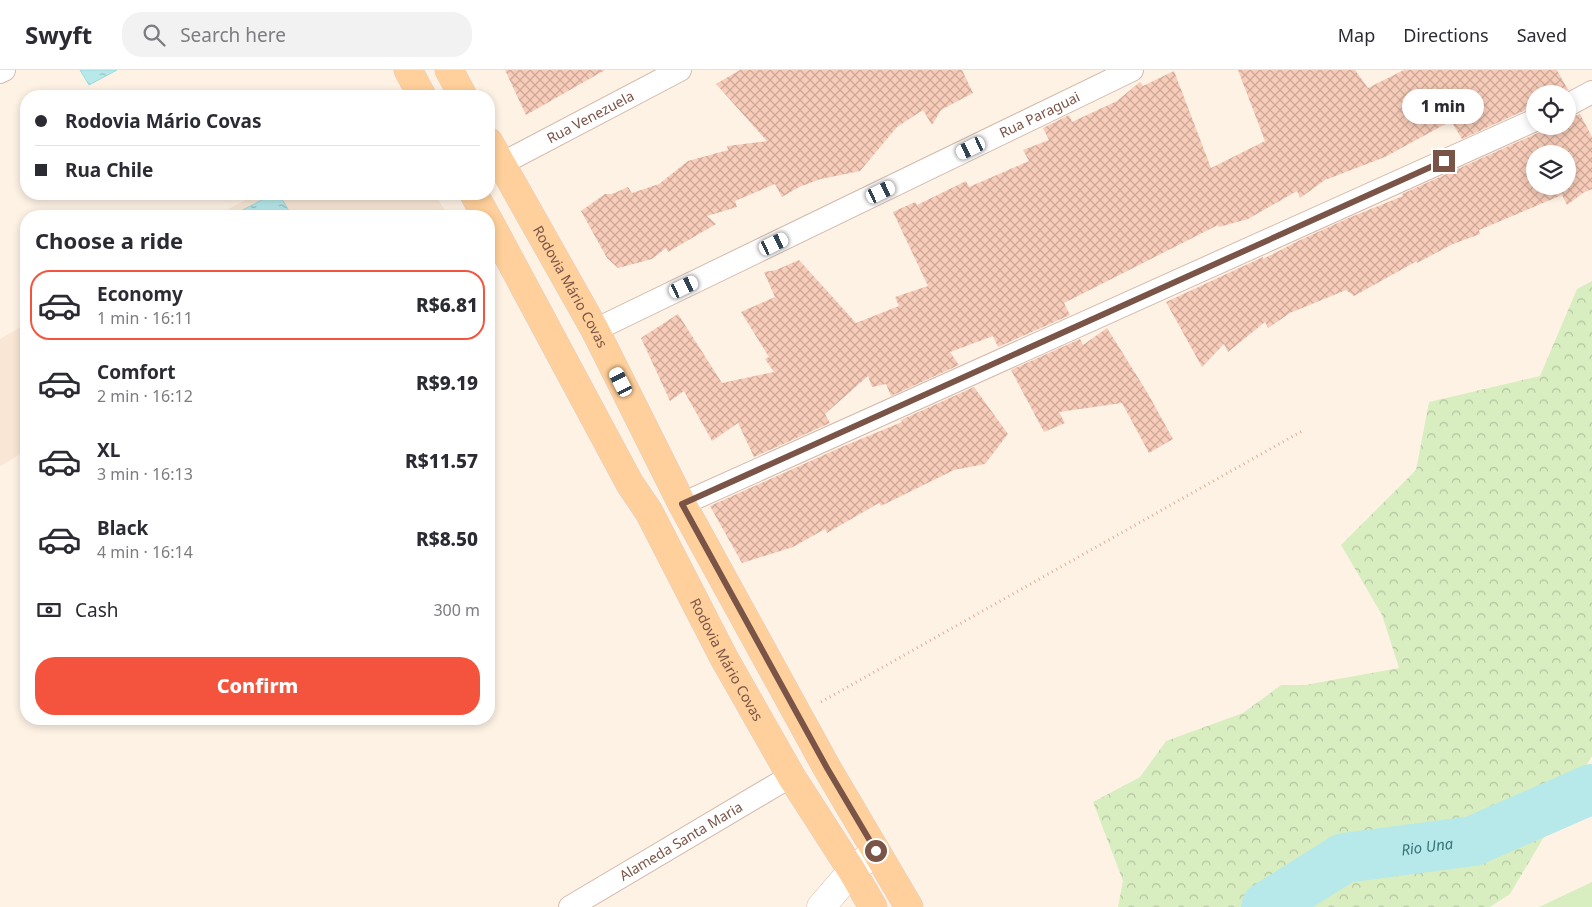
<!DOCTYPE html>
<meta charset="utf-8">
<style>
:root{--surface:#fff;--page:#f2f2f3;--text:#2b2b33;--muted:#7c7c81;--line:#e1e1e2;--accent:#f4543e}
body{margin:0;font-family:"Noto Sans",sans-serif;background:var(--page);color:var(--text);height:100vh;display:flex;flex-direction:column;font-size:19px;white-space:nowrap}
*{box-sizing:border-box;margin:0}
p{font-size:16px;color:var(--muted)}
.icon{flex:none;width:28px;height:28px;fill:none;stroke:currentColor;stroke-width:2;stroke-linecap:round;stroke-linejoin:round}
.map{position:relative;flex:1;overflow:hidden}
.drawer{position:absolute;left:20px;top:140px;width:475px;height:515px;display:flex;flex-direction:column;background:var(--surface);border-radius:20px;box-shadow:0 2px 8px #0003}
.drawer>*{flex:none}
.hud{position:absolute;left:20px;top:20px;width:475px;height:110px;border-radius:20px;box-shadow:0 2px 8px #0003;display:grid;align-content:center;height:110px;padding:0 15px;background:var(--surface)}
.buttons{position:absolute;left:1526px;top:15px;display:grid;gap:10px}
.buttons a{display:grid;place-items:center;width:50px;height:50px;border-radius:50%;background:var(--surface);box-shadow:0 2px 8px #0003;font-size:25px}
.end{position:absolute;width:22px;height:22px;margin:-11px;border:6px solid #7a5447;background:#fff;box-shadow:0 0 0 2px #fff}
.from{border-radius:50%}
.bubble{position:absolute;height:35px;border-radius:18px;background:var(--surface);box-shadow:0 2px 8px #0003;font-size:16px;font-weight:800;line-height:35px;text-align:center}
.car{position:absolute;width:15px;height:30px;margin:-15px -8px;border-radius:6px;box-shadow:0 0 4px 1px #0007;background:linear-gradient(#fff 24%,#345 0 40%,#fff 0 76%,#345 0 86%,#fff 0)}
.hud b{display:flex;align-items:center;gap:18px;height:48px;font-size:19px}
.hud b+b{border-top:1px solid var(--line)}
.hud i{width:12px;height:12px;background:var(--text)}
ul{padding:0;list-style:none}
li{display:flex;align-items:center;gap:15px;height:70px;margin:0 10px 8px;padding:0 5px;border:2px solid transparent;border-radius:20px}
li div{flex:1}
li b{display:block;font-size:19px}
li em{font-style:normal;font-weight:800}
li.current{border-color:var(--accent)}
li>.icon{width:45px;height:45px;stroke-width:1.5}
h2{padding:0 15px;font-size:22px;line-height:60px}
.pay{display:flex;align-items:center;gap:12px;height:55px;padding:0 15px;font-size:19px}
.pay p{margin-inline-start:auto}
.primary-button{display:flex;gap:10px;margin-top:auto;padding:10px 15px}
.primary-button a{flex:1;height:58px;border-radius:20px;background:var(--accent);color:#fff;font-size:20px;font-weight:800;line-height:58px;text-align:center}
header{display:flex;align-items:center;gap:30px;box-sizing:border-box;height:70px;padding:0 25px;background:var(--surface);border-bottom:1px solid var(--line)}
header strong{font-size:24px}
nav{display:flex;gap:28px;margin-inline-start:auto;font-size:18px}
.search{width:350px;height:45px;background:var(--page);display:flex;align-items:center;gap:12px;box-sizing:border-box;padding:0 18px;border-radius:20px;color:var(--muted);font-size:19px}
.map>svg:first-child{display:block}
.residential{fill:#f9e6d5}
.forest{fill:url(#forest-crowns)}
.garden{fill:#d8eec1}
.water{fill:url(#water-ripples);stroke:#9cdadd}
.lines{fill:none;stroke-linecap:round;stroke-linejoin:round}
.river{stroke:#b7e8ea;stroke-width:50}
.building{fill:url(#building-cross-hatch);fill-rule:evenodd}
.minor-casing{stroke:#d4baac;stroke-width:24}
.secondary-casing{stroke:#dabbab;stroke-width:29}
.primary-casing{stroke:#dacfcb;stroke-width:29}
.path{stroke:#dcae9c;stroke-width:3;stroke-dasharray:1 4;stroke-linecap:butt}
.minor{stroke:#fff;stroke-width:22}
.secondary{stroke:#fff;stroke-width:28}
.primary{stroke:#ffd09b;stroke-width:28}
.route{stroke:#7a5447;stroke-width:6}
.labels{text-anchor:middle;stroke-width:4.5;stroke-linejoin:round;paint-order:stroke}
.street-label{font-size:14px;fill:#7a5447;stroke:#fff6ed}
.water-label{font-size:15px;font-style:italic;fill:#367579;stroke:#fff6ed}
</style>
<header>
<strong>Swyft</strong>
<div class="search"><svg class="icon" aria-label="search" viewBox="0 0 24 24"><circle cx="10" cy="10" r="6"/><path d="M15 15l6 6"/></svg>Search here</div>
<nav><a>Map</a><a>Directions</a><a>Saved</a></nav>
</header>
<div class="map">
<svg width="1592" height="837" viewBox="0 0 1592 837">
<defs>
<pattern id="forest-crowns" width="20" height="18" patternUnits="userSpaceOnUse" patternTransform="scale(1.25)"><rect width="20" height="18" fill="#d8eec1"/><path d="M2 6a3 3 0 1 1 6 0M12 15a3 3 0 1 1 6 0" fill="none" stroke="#b4c39f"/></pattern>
<pattern id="water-ripples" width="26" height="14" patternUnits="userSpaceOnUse" patternTransform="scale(1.25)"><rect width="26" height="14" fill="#b7e8ea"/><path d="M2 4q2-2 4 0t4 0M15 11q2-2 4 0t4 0" fill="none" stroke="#9abfbf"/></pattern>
<pattern id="building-cross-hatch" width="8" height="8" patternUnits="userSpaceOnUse" patternTransform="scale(1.25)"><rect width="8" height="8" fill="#f7ccb9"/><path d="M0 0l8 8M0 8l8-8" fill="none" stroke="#cda898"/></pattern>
</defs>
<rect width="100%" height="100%" fill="#fef2e5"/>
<path class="residential" d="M256,124h179l13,22h-232z
M26,254v127l-26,15v-127z"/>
<path class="forest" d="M1592,211v475l-82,138 -20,13h-372l5,-26 -30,-79 47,-25 26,-36 77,-28 38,-28h24l94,-17 -17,-53 -41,-70 75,-75 13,-68 111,-26 37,-87z"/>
<path class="garden" d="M1592,812v25h-53z"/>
<path class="water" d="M80,0h37l-28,15z
M273,124h6l13,22h-47l-4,-5z"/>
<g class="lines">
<path class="river" id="s1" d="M1266,837l78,-49 129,-17 119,-52"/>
</g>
<path class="building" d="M505,0h100l-79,45z
M740,0h222l11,23 -32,17 -9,15 -9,-15 -26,17 -37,44 -39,8 -22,8 -17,10 -7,-13 -40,17 2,6 -30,9 9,8 -48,28 -2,-4 -14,11 -34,9 -11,-10 -26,-47 24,-17h7l16,-7 4,6 27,-9 29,-23 40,-11 -1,-4 40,-5 -51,-57z
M1238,0h117l13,18 36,-18h153l11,20 -7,4h-26v13l-5,1 -68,31 -11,-18 -66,36 -60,23 -25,18 -3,-7 -49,28 -29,8 -1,-2 -154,78 6,12 -72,32 -5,-11 -43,16 9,13 -68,31 -5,-12 -14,3 -4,-11 -43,38 5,9 -76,34 -16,-34 -26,18 -28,-50 -14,10 -29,-63 37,-24 44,69 52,-11 -9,-13 4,-2 -28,-45 34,-15 -11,-25 12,-2 23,-10 57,63 43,-17 -4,-9 33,-11 -35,-74 22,-10 2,3 49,-24 3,6 60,-26 -6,-11 26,-10 -6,-12 26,-13 3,7 45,-21 23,-19 3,4 31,-15 37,97 54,-27z
M1580,44l12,23v52l-9,4 -16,12 -5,-10 -83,35 1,4 -27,10 -36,19v-2l-63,35 -8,-6 -56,23 -22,15 -3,-6 -37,30 -4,-8 -22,23 -36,-65 97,-45v2l35,-18 53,-24 52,-21 -1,-2 138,-62 6,-6h22v-8zM1535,84h33v32h-33z
M1107,258l40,64 26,47 -24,14 -27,-50 -63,9 6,11 -21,9 -33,-62 69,-31 3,6z
M974,317l34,47 -23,30 -31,6 -73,36 -2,-3 -52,30 -2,-4 -32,18 -51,16 -32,-57 134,-60 58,-24 -1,-2z"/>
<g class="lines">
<defs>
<g id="minor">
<path d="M0,2l4,-2"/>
<path d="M1568,35l24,-13"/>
<path id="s2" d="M501,94l179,-94"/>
<path id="s3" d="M595,260l537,-260"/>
<path d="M682,434l853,-384"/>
<path id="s4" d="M570,837l221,-131"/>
</g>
<path id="secondary" d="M821,837l31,-36 24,-20"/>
<g id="primary">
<path d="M408,0l14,26"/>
<path d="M449,0l14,26"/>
<path id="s5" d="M489,72l106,188 87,174 145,264 82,139"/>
<path d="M474,124l12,22"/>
<path id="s6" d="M489,151l141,263 19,28 75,146 67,118 61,95 21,36"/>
</g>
</defs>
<use href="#minor" class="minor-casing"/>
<use href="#secondary" class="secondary-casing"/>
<use href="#primary" class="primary-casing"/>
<path class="path" d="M821,632l483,-272"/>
<use href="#minor" class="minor"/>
<use href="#secondary" class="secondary"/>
<use href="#primary" class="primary"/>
</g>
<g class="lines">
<path class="route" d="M876,781l-49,-83 -145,-264 762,-343"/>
</g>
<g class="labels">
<g class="street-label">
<text dy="5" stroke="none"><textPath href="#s3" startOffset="494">Rua Paraguai</textPath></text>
<text dy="5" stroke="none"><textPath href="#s2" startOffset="101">Rua Venezuela</textPath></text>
<text dy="5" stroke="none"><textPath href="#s5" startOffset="166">Rodovia Mário Covas</textPath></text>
<text dy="5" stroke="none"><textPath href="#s6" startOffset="499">Rodovia Mário Covas</textPath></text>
<text dy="5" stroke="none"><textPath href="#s4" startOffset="129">Alameda Santa Maria</textPath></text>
</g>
<g class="water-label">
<text dy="5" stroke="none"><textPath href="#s1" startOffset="176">Rio Una</textPath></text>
</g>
</g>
</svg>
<div class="buttons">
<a><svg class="icon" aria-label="locate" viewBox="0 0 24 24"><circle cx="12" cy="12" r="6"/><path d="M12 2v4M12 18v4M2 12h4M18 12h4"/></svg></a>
<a><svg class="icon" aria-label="layers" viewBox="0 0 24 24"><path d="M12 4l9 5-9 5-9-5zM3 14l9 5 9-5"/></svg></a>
</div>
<i class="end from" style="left:876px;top:781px"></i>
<i class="end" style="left:1444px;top:91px"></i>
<div class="bubble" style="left:1402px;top:19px;width:82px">1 min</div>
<i class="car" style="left:971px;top:78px;rotate:244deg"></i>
<i class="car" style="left:881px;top:122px;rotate:64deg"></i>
<i class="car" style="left:774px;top:174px;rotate:64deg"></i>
<i class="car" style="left:684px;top:217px;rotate:64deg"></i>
<i class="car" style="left:621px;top:312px;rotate:333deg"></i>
<div class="hud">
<b><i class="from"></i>Rodovia Mário Covas</b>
<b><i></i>Rua Chile</b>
</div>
<section class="drawer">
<h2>Choose a ride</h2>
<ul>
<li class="current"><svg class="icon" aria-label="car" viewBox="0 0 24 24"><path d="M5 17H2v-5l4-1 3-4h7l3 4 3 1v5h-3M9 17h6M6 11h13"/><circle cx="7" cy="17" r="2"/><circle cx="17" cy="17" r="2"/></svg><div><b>Economy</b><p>1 min · 16:11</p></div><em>R$6.81</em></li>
<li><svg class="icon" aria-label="car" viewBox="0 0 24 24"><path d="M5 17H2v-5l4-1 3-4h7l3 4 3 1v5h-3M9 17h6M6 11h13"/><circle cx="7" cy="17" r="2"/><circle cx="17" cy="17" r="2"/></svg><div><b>Comfort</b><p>2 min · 16:12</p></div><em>R$9.19</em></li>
<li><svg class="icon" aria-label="car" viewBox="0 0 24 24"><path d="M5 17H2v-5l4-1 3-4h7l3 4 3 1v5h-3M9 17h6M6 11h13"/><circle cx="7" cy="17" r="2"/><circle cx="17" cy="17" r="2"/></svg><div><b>XL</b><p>3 min · 16:13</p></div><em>R$11.57</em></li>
<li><svg class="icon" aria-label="car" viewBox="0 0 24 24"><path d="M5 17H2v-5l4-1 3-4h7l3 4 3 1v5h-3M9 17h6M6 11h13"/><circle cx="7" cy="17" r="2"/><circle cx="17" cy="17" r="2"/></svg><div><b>Black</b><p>4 min · 16:14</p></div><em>R$8.50</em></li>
</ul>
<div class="pay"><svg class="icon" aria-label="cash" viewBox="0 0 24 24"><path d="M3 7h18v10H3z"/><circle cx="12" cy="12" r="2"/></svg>Cash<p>300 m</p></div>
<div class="primary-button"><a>Confirm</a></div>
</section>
</div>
